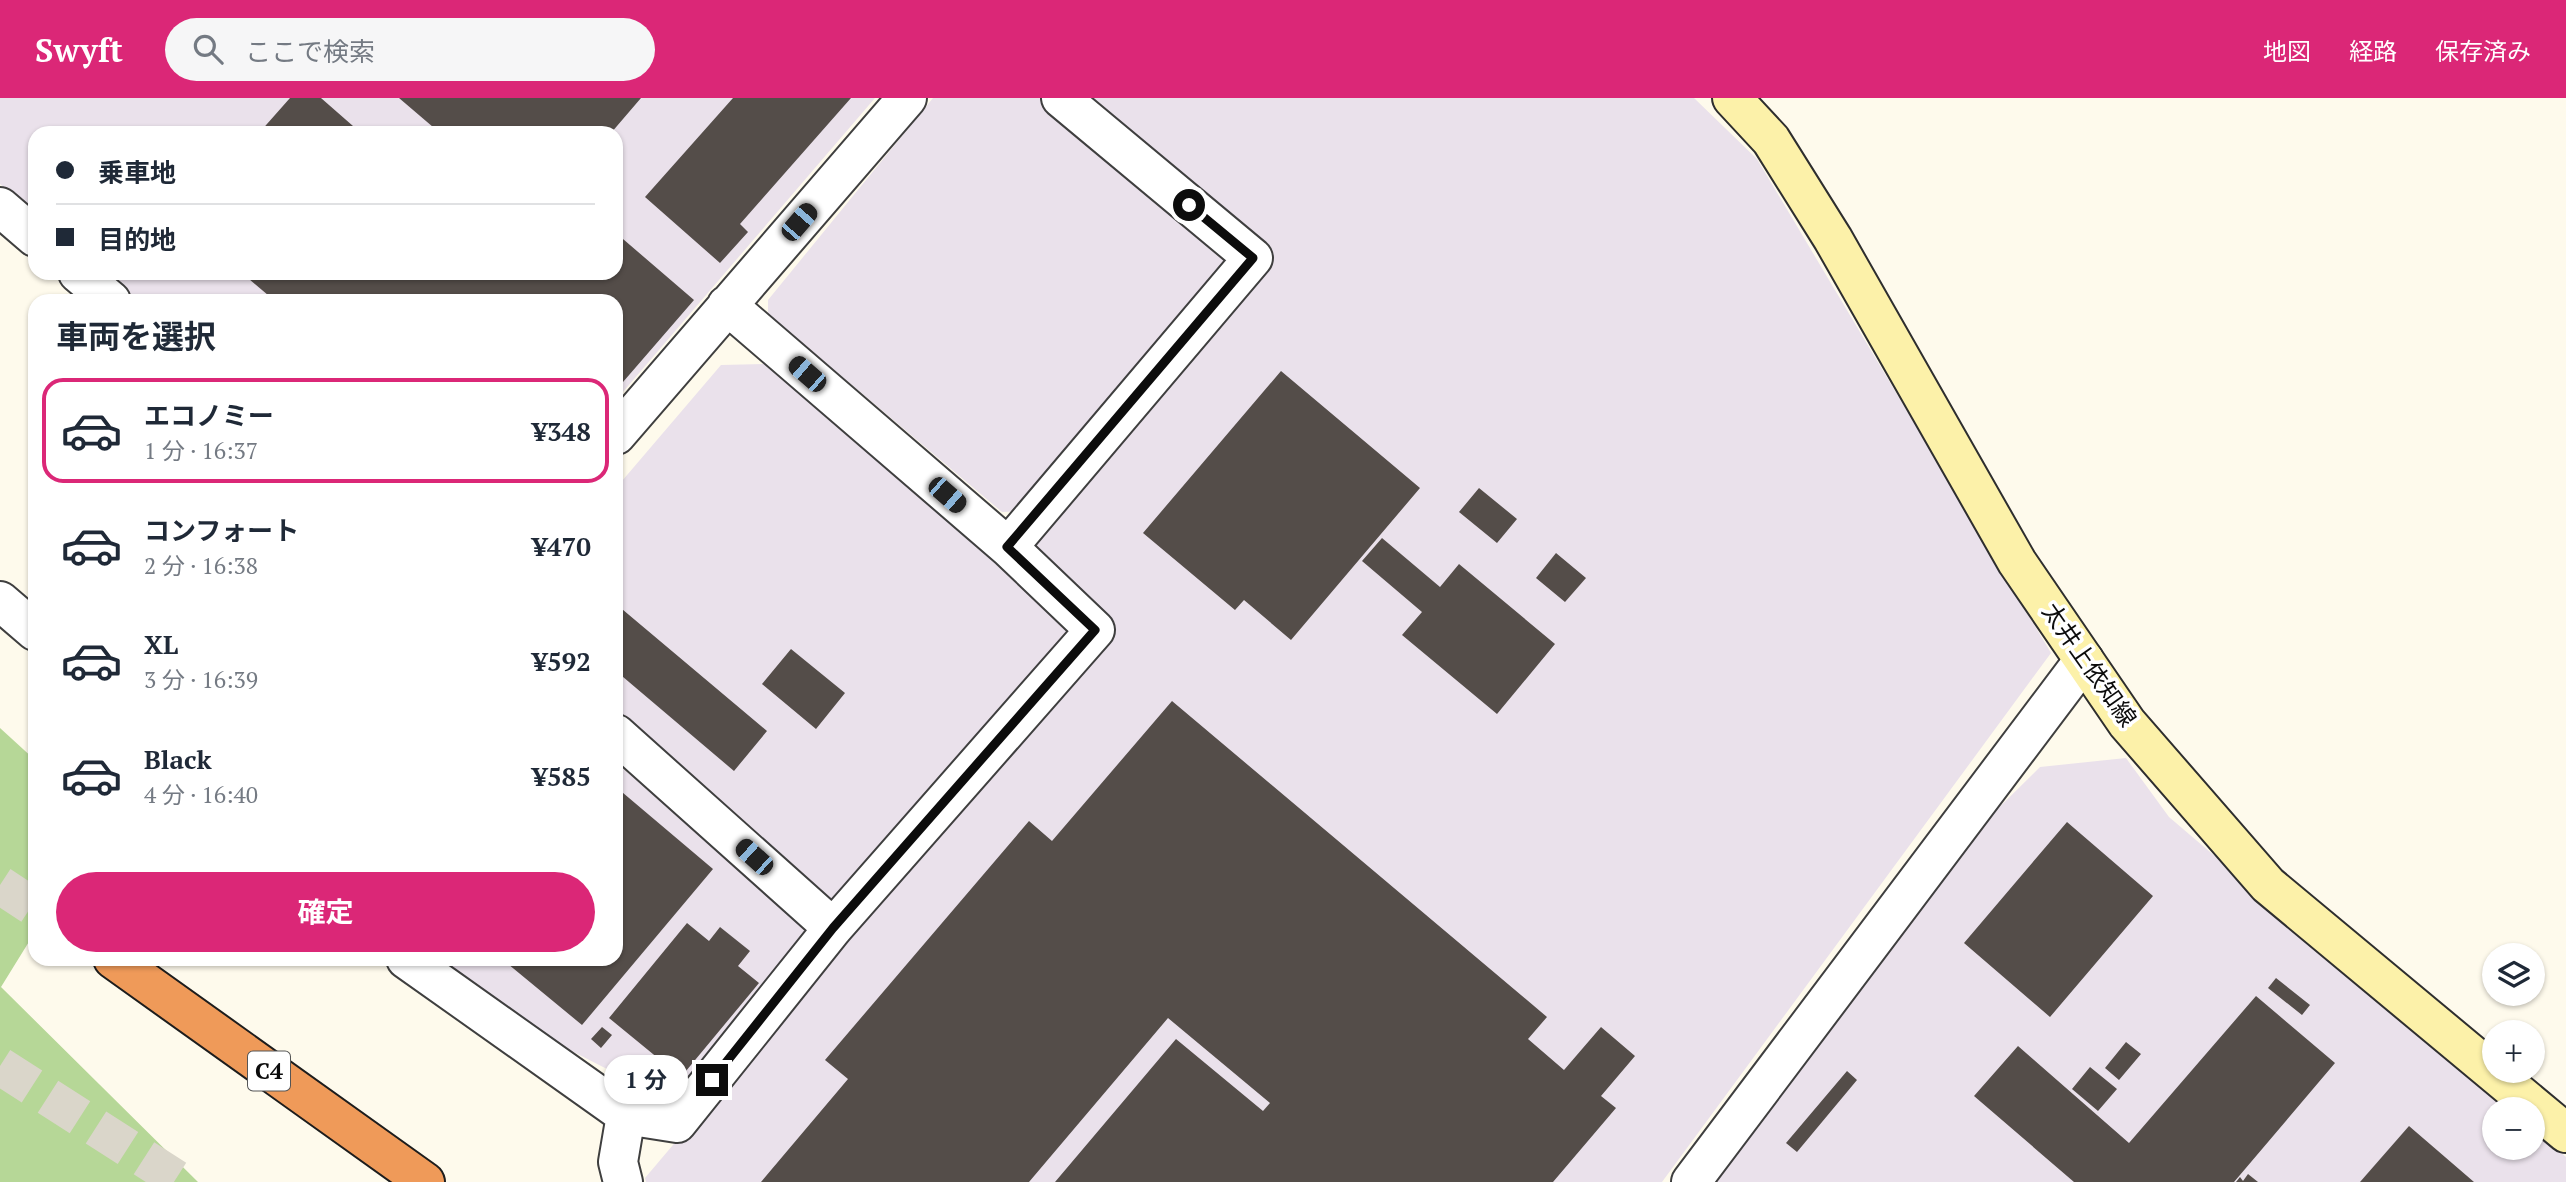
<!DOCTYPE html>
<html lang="ja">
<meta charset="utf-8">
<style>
:root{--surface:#fff;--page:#f6f6f7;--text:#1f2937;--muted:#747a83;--line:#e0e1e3;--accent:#db2777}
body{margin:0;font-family:"PT Serif","Noto Sans JP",serif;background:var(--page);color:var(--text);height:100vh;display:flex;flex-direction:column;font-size:26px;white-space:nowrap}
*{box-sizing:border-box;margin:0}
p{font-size:23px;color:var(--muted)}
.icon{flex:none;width:38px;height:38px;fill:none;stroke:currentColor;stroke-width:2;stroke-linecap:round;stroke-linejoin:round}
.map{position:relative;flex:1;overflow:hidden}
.side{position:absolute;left:28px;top:196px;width:595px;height:672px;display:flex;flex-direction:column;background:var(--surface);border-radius:21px;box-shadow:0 2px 5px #0004}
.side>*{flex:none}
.guide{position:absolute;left:28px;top:28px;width:595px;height:154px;border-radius:21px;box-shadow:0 2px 5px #0004;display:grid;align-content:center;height:154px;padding:0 28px;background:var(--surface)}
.tools{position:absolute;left:2482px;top:845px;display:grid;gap:14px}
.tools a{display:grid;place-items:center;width:63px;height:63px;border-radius:50%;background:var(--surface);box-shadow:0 2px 5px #0004;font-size:35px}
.end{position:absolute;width:32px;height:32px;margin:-16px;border:9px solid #0c0c0c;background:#fff;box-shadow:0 0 0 4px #fff}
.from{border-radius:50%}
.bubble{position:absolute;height:49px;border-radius:24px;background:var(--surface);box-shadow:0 2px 5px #0004;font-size:23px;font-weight:700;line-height:49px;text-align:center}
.car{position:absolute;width:21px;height:42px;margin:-21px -10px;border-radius:9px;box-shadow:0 0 5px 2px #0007;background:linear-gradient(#222 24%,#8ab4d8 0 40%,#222 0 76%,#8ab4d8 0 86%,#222 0)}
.guide b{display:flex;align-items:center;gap:24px;height:66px;font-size:26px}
.guide b+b{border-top:2px solid var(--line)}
.guide i{width:18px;height:18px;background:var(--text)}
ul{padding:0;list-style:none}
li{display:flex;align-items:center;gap:21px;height:105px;margin:0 14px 10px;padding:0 14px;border:4px solid transparent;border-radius:21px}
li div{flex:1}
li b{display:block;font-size:26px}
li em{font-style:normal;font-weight:700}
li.on{border-color:var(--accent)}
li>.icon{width:63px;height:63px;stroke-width:1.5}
h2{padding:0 28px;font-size:32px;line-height:84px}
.primary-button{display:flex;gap:14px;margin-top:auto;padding:14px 28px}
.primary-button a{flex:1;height:80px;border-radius:42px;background:var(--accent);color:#fff;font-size:28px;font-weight:700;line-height:80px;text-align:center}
header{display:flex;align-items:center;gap:42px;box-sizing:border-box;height:98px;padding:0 35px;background:var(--accent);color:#fff}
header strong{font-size:33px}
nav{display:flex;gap:38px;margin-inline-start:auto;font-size:24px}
.search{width:490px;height:63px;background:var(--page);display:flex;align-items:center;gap:18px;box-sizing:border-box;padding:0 24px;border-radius:38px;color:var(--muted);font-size:26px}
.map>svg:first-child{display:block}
.industrial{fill:#eae1eb}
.forest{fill:#b6d797}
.building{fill:#544d49}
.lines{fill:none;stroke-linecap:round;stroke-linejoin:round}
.highway-tunnel{stroke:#dad6ca;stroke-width:38;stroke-dasharray:38 19;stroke-linecap:butt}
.street-casing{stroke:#3f3f3f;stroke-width:42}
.secondary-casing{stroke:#2e2e2e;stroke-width:42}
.highway-casing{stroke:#1d1d1d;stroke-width:42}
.street{stroke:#fff;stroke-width:38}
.secondary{stroke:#fcf1a9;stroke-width:38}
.highway{stroke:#ef9a59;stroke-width:38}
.route{stroke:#0c0c0c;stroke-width:9}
.labels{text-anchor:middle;stroke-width:7;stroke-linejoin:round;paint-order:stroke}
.shield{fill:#fff;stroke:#555;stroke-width:2}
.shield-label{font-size:23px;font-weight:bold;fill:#0c0c0c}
.street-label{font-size:24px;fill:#0c0c0c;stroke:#fff}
</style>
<header>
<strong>Swyft</strong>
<div class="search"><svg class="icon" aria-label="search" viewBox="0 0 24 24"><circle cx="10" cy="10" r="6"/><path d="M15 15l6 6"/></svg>ここで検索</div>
<nav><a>地図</a><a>経路</a><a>保存済み</a></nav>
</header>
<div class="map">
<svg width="2566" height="1084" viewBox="0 0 2566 1084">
<rect width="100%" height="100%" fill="#fefaec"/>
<path class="industrial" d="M0,0h875l-259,302v-99h-477l-33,-28h510v-140h-581v81l-35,-30z
M933,0h113l191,161 -212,252 -23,1 -234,-198v-14z
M1079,0h615l63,61 294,494 -389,529h-1016l-1,-4 470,-555 -90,-78 245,-283z
M766,266l312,265 -242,278 -88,-71 6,-6 -138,-117v-225l105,-123z
M2126,660l43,59 342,292 -17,1v38h38v-20l34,29v25h-852l249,-339 77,-76z
M616,665l202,166 -128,162h-40l-90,-46 -124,-86h180z"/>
<path class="forest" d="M0,630l35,32v172l-34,55 197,195h-198z"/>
<path class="building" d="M290,0h31l40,35h-102z
M399,0h242l-30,35h-171z
M733,0h118l-111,126 8,8 -28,31 -75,-66z
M616,135l78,67 -71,82 -7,3v-84h-341l-26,-22 5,-6h362z
M1281,273l139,117 -129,152 -47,-40 -9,10 -92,-77z
M1479,390l38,31 -20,24 -38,-31z
M1382,440l58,49 19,-23 96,80 -58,70 -95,-79 20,-23 -60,-51z
M1556,455l30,25 -21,24 -29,-24z
M616,506l151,127 -33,40 -118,-100z
M791,551l54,44 -29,36 -54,-45z
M1172,603l375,316 -19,22 36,31 37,-43 34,29 -34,40 15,12 -63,74h-498l121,-143 87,72 7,-8 -102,-85 -139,164h-268l87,-103 -23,-19 204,-239 23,20z
M616,689l97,82 -131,156 -80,-66h114z
M2067,724l86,74 -103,121 -86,-74z
M687,825l22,18 11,-14 30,24 -12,15 21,17 -78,94 -72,-59z
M2276,880l34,27 -8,10 -34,-27z
M2256,898l79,67 -101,119h-160l-100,-86 44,-50 111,97z
M602,929l10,8 -11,13 -10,-9z
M2126,944l15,12 -22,26 -14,-12z
M2090,969l27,22 -19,22 -26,-22z
M1847,973l10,9 -60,72 -11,-9z
M2409,1028l65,56h-114z
M2248,1076l10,8h-22l4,-5 3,4z"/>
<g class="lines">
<path class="highway-tunnel" d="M0,787l35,23
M0,968l181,116"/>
<defs>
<path id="street" d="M0,109l35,30
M78,175l33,28
M616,337l291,-337
M1008,449l245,-289 -192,-160
M0,503l35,30
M616,636l217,194
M406,861l220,156 51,8 156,-195 262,-298 -87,-83 -281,-242
M623,1084l-5,-20 8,-47
M1691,1084l393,-522"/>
<path id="secondary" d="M1732,0l39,42 62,99 184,323 110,161 141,162 298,248"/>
<path id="highway" d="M113,861l312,223"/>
</defs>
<use href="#street" class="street-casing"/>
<use href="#secondary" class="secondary-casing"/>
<use href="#highway" class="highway-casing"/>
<use href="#street" class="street"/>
<use href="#secondary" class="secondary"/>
<use href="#highway" class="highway"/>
</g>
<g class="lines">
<path class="route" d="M712,982l121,-152 262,-298 -88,-83 246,-289 -64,-53"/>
</g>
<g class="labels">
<rect class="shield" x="248" y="953.5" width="42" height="39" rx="5"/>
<g class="shield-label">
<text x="269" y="981">C4</text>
</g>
<g class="street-label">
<text transform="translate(2089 567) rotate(55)" y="8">太井上依知線</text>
</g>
</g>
</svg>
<div class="tools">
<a><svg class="icon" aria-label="layers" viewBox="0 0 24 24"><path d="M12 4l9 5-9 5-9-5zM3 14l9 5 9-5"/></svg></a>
<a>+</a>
<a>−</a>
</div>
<i class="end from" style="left:1189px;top:107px"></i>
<i class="end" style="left:712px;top:982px"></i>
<div class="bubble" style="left:604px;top:957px;width:84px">1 分</div>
<i class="car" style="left:799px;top:124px;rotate:41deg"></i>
<i class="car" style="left:807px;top:276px;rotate:311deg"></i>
<i class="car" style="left:947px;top:397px;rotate:131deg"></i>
<i class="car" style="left:754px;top:759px;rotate:312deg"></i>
<div class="guide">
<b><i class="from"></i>乗車地</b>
<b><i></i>目的地</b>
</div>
<section class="side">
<h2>車両を選択</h2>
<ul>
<li class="on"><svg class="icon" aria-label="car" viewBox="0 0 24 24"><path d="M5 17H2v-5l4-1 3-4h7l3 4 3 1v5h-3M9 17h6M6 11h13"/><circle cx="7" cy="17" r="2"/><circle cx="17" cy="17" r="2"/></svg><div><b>エコノミー</b><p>1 分 · 16:37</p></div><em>¥348</em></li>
<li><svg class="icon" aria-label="car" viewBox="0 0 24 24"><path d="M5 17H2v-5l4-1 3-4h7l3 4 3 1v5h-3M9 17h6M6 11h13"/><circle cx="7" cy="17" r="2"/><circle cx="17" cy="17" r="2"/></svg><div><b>コンフォート</b><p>2 分 · 16:38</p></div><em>¥470</em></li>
<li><svg class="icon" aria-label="car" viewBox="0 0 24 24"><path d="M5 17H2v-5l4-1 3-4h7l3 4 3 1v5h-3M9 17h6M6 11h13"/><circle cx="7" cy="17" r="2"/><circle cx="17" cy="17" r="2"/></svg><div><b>XL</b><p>3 分 · 16:39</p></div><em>¥592</em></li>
<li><svg class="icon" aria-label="car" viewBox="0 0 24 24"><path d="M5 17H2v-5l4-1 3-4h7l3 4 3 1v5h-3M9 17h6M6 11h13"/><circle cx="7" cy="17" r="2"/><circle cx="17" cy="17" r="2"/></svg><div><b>Black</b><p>4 分 · 16:40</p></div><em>¥585</em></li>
</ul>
<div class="primary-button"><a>確定</a></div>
</section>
</div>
